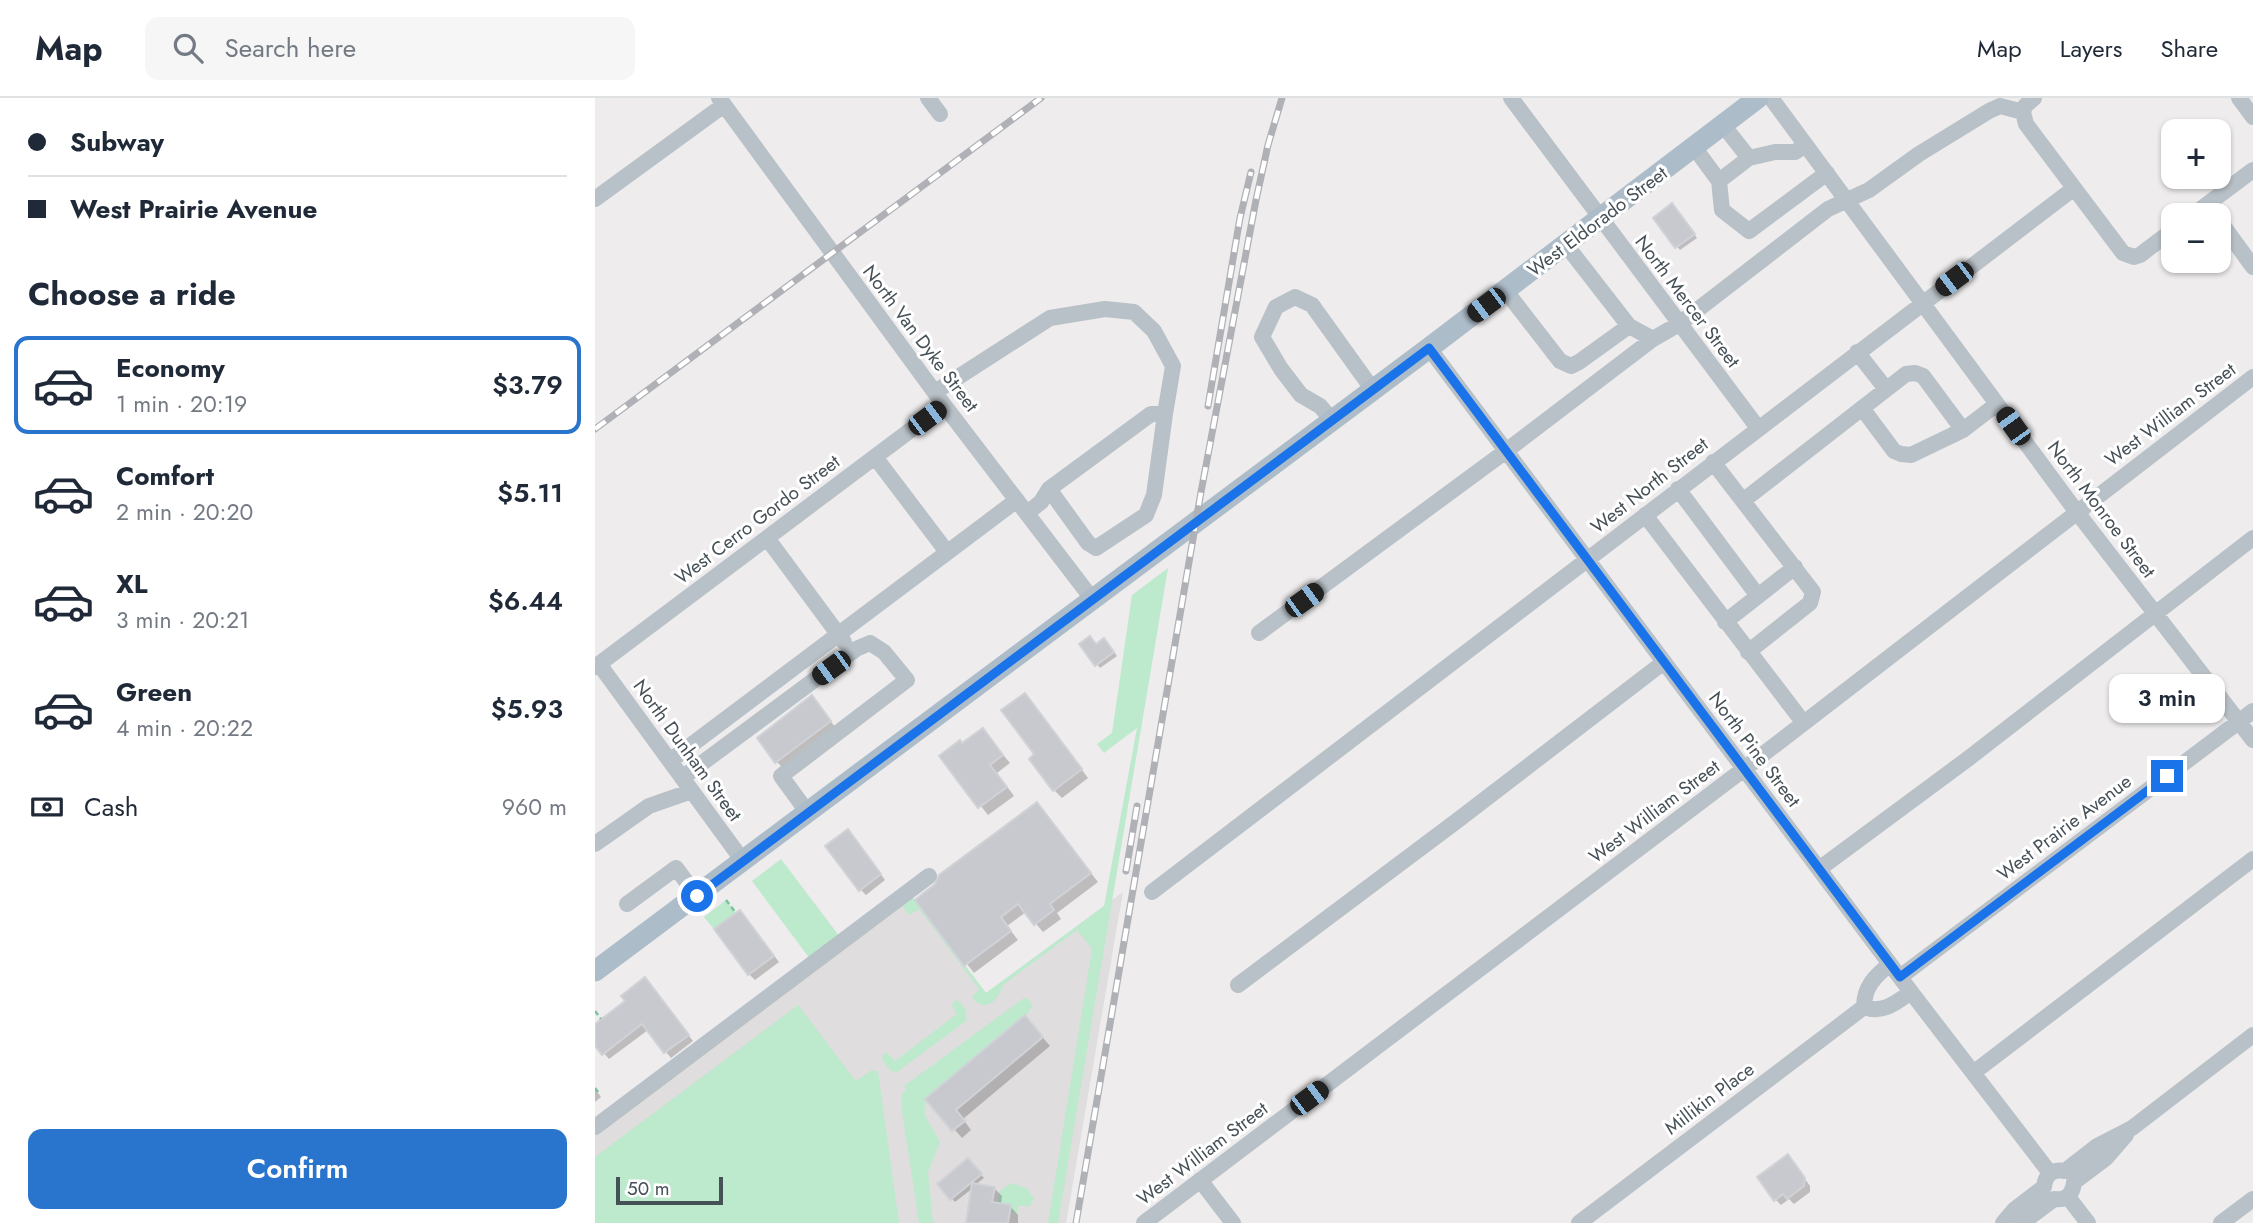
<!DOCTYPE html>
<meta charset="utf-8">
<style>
:root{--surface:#fff;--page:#f6f6f7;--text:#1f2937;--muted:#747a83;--line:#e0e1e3;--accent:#2974cc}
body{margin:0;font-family:Jost,sans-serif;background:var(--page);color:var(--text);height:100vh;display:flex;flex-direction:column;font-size:26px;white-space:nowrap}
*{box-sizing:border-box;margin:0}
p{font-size:23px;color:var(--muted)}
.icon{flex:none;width:38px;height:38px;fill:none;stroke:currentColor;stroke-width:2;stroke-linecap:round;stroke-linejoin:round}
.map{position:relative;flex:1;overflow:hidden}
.panel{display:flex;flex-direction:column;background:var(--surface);width:595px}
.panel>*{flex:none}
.top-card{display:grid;align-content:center;height:154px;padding:0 28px;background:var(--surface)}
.fabs{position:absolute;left:1566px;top:21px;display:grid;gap:14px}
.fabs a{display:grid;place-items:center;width:70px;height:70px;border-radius:14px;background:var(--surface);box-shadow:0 2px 5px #0004;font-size:35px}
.scale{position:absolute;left:21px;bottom:18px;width:107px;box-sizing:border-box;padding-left:7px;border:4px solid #465057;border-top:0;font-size:19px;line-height:24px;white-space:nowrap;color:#465057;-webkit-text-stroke:5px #fff;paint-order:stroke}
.end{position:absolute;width:32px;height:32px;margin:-16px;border:9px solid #1a73e8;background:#fff;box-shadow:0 0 0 4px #fff}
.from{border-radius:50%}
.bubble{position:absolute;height:49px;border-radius:14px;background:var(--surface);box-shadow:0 2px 5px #0004;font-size:23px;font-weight:600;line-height:49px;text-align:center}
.car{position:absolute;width:21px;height:42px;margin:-21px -10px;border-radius:9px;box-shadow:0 0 5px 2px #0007;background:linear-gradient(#222 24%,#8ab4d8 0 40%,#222 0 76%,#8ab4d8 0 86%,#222 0)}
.top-card b{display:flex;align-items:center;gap:24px;height:66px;font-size:26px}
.top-card b+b{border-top:2px solid var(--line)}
.top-card i{width:18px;height:18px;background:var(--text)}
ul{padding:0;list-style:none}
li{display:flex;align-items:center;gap:21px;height:98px;margin:0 14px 10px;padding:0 14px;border:4px solid transparent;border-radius:14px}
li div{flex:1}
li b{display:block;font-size:26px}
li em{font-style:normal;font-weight:600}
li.on{border-color:var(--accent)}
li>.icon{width:63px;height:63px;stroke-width:1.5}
h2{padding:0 28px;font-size:32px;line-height:84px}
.pay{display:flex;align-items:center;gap:18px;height:77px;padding:0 28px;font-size:26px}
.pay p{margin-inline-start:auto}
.button{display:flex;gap:14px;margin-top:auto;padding:14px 28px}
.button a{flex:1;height:80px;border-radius:14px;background:var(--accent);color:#fff;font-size:28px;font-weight:600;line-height:80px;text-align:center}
header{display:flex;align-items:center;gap:42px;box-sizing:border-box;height:98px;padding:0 35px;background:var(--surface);border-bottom:2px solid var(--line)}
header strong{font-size:33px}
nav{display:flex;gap:38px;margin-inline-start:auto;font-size:24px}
.search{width:490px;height:63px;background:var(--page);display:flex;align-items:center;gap:18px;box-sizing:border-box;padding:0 24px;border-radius:14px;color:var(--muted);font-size:26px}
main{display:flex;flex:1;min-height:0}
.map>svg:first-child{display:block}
.education{fill:#dfdddd}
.green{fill:#bde9cd}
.shadow{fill:#0003}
.building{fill:#c7c9ce;stroke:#d0d2d7;stroke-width:2}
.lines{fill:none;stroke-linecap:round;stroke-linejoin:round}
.path{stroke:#78c49d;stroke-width:2.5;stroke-dasharray:5 3.5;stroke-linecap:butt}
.minor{stroke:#b8c1c7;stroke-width:16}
.major{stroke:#adbcc9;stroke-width:21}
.rail-casing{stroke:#afb1b6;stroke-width:7}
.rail{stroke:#fff;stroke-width:4.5;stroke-dasharray:13;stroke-linecap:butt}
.route{stroke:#1a73e8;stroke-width:9}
.labels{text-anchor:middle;stroke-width:6;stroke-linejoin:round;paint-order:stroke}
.street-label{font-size:19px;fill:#465057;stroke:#fff}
</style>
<header>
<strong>Map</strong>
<div class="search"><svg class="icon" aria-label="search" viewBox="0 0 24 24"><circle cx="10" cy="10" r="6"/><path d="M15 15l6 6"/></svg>Search here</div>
<nav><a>Map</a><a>Layers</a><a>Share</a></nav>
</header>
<main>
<section class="panel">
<div class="top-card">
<b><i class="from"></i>Subway</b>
<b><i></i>West Prairie Avenue</b>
</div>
<h2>Choose a ride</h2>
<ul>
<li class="on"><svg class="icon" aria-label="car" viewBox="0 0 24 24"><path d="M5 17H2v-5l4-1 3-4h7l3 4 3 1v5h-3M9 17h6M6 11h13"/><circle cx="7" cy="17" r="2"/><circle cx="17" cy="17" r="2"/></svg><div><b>Economy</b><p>1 min · 20:19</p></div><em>$3.79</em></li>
<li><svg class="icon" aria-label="car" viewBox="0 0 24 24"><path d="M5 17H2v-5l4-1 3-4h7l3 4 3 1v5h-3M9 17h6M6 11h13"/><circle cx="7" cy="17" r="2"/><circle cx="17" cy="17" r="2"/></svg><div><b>Comfort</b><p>2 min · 20:20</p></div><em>$5.11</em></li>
<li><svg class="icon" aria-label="car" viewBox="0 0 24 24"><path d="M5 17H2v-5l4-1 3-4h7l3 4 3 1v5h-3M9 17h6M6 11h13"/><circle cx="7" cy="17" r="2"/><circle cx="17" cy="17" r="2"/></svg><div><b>XL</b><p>3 min · 20:21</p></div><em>$6.44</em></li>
<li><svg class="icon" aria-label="car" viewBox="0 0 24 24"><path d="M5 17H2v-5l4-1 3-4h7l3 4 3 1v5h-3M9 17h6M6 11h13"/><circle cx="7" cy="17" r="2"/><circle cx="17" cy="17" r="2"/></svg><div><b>Green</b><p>4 min · 20:22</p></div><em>$5.93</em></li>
</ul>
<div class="pay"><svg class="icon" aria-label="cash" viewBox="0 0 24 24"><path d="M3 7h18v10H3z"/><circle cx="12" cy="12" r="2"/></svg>Cash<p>960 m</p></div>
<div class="button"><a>Confirm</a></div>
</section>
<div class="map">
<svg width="1658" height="1125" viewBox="0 0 1658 1125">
<rect width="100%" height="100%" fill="#eeecec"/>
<path class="education" d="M528,794l-57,331h-471v-96l317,-231 74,97z"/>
<path class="green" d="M573,470l-110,655h-10l44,-274 -15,-19 -74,55c-5,16 -18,29 -31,12l7,-8 -60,-80 -10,6 -8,-11 11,-8 74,97 118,-87 33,-178 -33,25 -7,-9 15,-11 20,-138z
M186,761l62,82 -30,22 -61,-82z
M131,802l10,13 -22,16 -10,-12z
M429,900l4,1 4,6 -3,7 -104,87v17l15,26 -12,30 5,51h-14l-18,-119 1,-9 4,-6 -2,-3z
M360,902c8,2 13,12 11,21l-69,51 -6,-1 -9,-12 1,-5 4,-1 8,8 62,-47 -5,-8z
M203,907l58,76 16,-11 6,1 21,152h-304v-66z
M416,1085l15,5 8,10 -4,8h-12l-1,7 -7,-1 1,-7 -14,-2 3,-12z"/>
<path class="shadow" d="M1080,111l22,29 -17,12 -25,-32z
M487,546l15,2 11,-2 9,12 -17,12z
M222,605l18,24 -53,40 -6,-6z
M437,605l56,75 -26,20 -8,-8z
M387,632l28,33 -13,10 17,23 -26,19 -46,-58 21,-12z
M442,707l61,77 -41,31 4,6 -18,13 -17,-20 -19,14 11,14 -44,33 -57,-73z
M258,739l32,43 -19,15 -6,-6z
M150,820l34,44 -24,18 -6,-6z
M56,887l42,56 -22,17 -23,-28 -39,29 -14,-16v-17z
M438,928l17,20 -87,73 8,11 -9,8 -34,-39z
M0,991l6,8 -6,5z
M373,1062l16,18 -9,7 19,3 8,8 -1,9 9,1 8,9v8h-50l5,-35 -18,14 -16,-18z
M1198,1064l17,24v6l-16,12 -5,-5 -8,6 -6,-6z"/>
<path class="building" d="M1077,105l23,31 -20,14 -22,-30z
M495,538l6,8 8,-6 10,14 -19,14 -16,-22z
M430,595l57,76 -29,22 -24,-32 5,-5 -33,-44z
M217,597l19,26 -56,42 -18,-25z
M388,630l20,27 -13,10 17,22 -29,21 -39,-52 21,-16 2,3z
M442,704l54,71 -41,31 4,6 -20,15 -16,-21 -17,13 10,14 -47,35 -49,-66 20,-16 4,-9z
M253,731l33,45 -22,17 -34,-45z
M145,812l34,46 -26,19 -34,-46z
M50,879l44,58 -25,18 -22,-29 -40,31 -7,-9v-22l30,-23 -4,-5z
M430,917l18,22 -87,73 9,11 -13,10 -27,-32z
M1193,1056l17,24 -1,8 -17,13 -4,-5 -9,7 -17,-24z
M373,1060l14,16 -32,26 -13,-16z
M377,1085l23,4 -3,15 19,3 -3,18h-42z"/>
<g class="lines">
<path class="path" d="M131,802l10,13
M0,913l6,8
M0,990l3,4"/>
<path class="minor" d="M124,0l225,307 149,195
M333,0l12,16
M916,0l247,330
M1176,0l305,413 177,229
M1644,0l14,19
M1428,14l3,12 97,129 11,4 6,-2 33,-25
M1428,14l2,-6 9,-8
M1099,49l25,34 30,-23 -26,-33
M1154,60l26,-6h20l11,-7
M1124,83l3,29 27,21 78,-58
M0,101l129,-94
M1598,117l60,-45
M1624,122l34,47
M971,147l63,81
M910,192l55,71 11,5 8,-4 50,-36 24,13 26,-15 149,-115 41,-19 50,-36 70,-43 11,-5 23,6
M834,250l482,644 139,181
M1262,254l29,37
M340,294l115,-74 55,-9 29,3 20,19 19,35 -8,48
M1267,310l32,43 7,3 10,1 52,-25
M737,322l-12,-14 -19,-11 -20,-26 -19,-32 14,-30 19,-10 17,8 61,85
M280,359l72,95
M1118,364l100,130 -3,11 -62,49
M1083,391l80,107
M1149,402l162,-126 9,-1 8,3 40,54 34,-26
M432,415l14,-11 8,-13 102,-75h14l-11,81 -8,20 -50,33 -8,-5 -39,-54
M1050,417l158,207
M172,440l77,104
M1130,524l70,-55
M664,535l247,-182 147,-112
M4,566l144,197
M0,569l349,-262
M75,663l347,-261
M87,680l174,-129 14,-6 14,9 23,28 -126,96 27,37
M0,746l54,-38 43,-15
M1224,771l150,-111 284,-220
M557,794l921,-703
M32,806l49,-36 21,28
M1305,879l353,-266
M643,887l220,-165 206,-158
M1269,909c18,7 32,-4 47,-15
M1378,975l280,-214
M0,1029l334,-251
M605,1082l33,43
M1473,1099l20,26
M549,1125l600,-454 509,-392
M984,1125l285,-216c0,-20 11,-31 26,-43
M1408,1125l12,-14 29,-22c1,-12 8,-18 21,-16l32,-25 35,-18 121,-93
M1427,1125l32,-24c12,2 19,-5 20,-17l32,-24 20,-23
M1626,1125l32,-24"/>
<path class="major" d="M0,873l834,-623 329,-250"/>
<defs>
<path id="rail" d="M613,308l32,-188 11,-46
M0,331l446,-331
M531,773l11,-65
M481,1125l125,-731 55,-292 12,-55 14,-47"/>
</defs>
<use href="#rail" class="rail-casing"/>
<use href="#rail" class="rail"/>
</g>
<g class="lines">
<path class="route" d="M102,798l732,-548 471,629 267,-201"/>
</g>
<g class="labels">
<g class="street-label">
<text transform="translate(1002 123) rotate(-37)" y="7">West Eldorado Street</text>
<text transform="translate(1093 203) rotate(53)" y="7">North Mercer Street</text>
<text transform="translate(326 240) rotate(53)" y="7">North Van Dyke Street</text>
<text transform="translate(1575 316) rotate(-37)" y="7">West William Street</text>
<text transform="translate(1054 387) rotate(-38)" y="7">West North Street</text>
<text transform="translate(1507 411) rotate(53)" y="7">North Monroe Street</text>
<text transform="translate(162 421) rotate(-37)" y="7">West Cerro Gordo Street</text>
<text transform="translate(1160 651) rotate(53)" y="7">North Pine Street</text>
<text transform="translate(93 652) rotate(54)" y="7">North Dunham Street</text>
<text transform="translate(1059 713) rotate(-37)" y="7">West William Street</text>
<text transform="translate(1469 729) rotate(-37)" y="7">West Prairie Avenue</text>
<text transform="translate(1114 1000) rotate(-37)" y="7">Millikin Place</text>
<text transform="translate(607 1055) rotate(-37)" y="7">West William Street</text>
</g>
</g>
</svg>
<div class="fabs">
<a>+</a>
<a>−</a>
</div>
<div class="scale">50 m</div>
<i class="end from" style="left:102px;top:798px"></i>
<i class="end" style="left:1572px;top:678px"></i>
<div class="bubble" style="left:1514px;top:576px;width:116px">3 min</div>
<i class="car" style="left:1359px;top:181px;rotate:233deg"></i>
<i class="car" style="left:891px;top:207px;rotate:233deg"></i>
<i class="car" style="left:332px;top:320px;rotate:53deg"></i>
<i class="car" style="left:1418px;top:328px;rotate:324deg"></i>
<i class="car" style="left:709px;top:502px;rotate:54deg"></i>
<i class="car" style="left:236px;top:570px;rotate:234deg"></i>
<i class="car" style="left:714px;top:1000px;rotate:53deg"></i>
</div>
</main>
